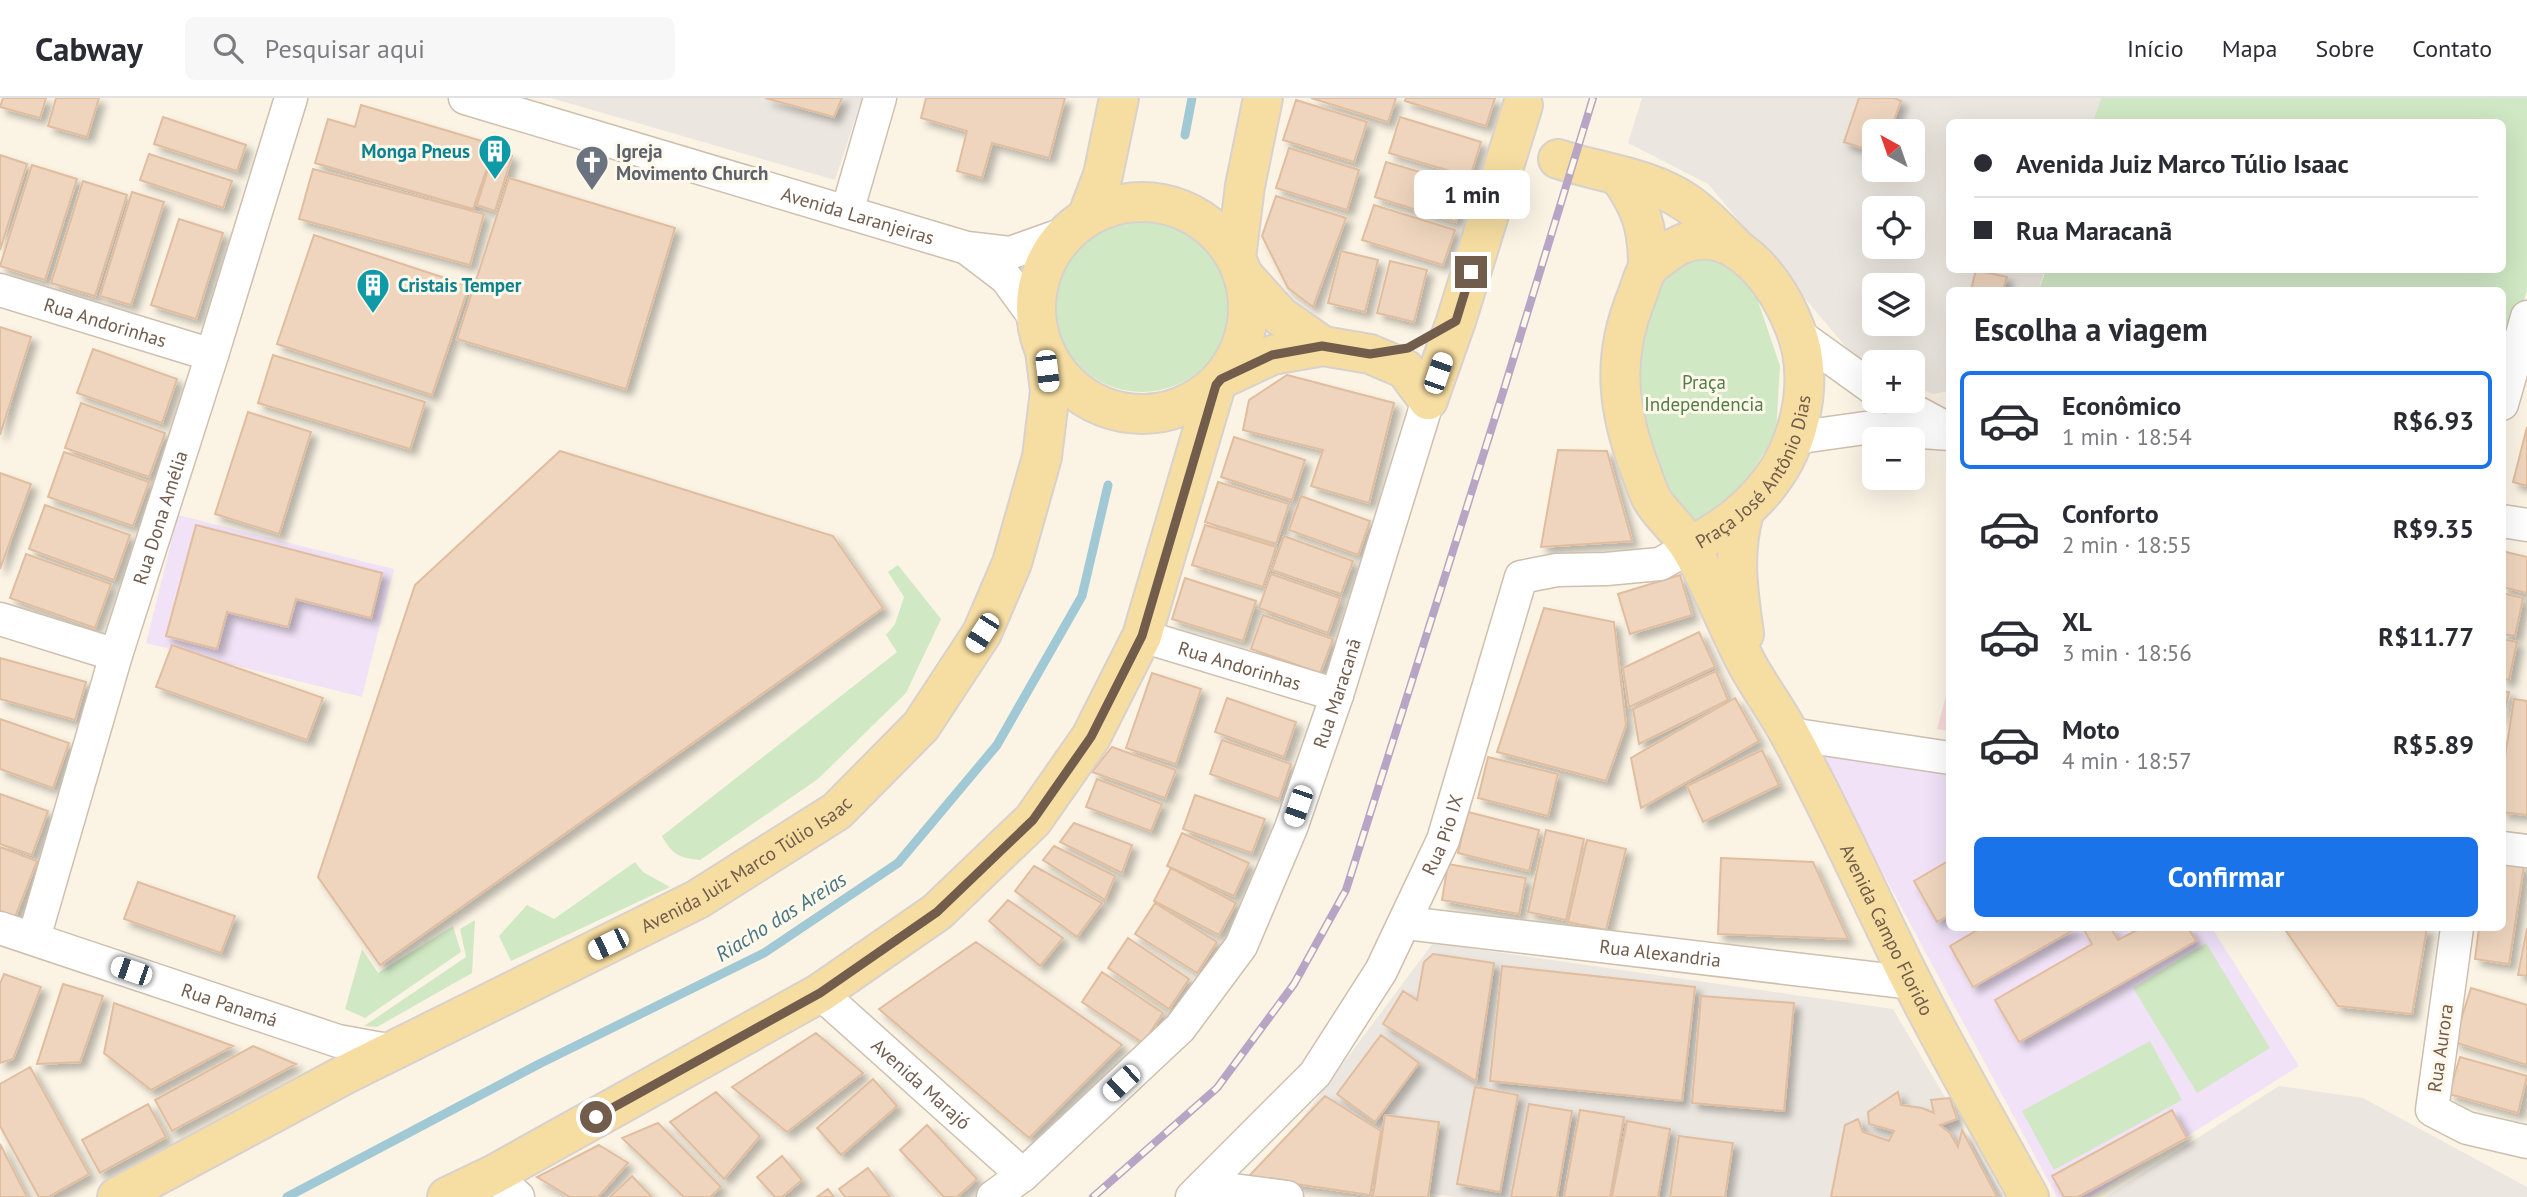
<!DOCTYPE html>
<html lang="pt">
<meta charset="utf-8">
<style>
:root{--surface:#fff;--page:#f7f7f7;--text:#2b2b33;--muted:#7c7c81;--line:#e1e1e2;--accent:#1a73e8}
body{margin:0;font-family:"PT Sans",sans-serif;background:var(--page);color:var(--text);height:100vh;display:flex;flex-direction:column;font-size:26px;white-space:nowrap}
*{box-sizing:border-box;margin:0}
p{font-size:23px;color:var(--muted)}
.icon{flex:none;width:38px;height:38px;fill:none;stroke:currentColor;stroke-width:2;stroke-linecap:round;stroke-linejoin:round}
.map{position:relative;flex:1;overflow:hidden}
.sheet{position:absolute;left:1946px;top:189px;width:560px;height:644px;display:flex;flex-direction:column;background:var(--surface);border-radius:10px;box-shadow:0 7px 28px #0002}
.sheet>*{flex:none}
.banner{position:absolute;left:1946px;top:21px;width:560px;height:154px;border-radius:10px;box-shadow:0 7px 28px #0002;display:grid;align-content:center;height:154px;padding:0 28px;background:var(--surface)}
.needle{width:46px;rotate:320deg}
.fabs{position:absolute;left:1862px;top:21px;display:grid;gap:14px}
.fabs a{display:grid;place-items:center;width:63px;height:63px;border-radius:10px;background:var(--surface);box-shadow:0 7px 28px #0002;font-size:35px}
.end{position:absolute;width:32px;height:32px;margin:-16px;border:9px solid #725c4c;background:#fff;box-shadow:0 0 0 4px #fff}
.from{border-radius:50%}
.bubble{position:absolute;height:49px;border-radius:10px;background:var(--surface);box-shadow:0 7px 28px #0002;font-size:23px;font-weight:600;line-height:49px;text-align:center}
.car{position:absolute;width:21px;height:42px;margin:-21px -10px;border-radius:9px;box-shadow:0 0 5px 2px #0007;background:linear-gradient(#fff 24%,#345 0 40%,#fff 0 76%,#345 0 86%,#fff 0)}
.banner b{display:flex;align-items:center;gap:24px;height:66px;font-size:26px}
.banner b+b{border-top:2px solid var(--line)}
.banner i{width:18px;height:18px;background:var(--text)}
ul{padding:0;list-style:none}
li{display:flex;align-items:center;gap:21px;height:98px;margin:0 14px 10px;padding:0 14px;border:4px solid transparent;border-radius:10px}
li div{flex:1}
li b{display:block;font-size:26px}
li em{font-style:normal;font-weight:600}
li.on{border-color:var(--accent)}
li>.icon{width:63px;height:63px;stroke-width:1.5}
h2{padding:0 28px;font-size:32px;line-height:84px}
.button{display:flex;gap:14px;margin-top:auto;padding:14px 28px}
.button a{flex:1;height:80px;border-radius:10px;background:var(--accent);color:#fff;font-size:28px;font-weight:600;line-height:80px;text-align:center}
header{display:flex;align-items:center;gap:42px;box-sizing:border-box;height:98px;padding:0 35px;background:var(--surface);border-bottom:2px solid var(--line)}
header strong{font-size:33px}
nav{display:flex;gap:38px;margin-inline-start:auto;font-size:24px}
.search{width:490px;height:63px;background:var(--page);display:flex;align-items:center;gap:18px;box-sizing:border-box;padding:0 24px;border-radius:10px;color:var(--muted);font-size:26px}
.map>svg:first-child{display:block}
.industrial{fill:#ebe6df;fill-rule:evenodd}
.education{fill:#f1e2f7}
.medical{fill:#f8d9da}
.green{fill:#d0e8c4}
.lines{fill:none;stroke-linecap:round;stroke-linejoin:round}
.stream{stroke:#a1c9d5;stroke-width:9}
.building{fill:#efd5be;stroke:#e1bd9f;stroke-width:2;filter:url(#shadow)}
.minor-casing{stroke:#cebfaf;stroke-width:35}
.major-casing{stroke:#d8d1cd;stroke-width:42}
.minor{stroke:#fff;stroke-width:32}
.major{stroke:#f6dda1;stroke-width:38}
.rail-casing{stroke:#b8a4c4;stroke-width:8}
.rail{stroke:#fef8eb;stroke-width:5;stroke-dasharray:16;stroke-linecap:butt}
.route{stroke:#725c4c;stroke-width:9}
.labels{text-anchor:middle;stroke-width:6;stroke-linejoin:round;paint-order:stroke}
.culture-label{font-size:19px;font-weight:bold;fill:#0d838f;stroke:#fef8eb;text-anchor:end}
.worship-label{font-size:19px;font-weight:bold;fill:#5b616d;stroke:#fef8eb;text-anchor:start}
.street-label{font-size:19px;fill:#725c4c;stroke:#fef8eb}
.park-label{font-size:19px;fill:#537d47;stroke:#fef8eb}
.water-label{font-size:21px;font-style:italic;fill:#477585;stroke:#fef8eb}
</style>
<header>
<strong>Cabway</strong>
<div class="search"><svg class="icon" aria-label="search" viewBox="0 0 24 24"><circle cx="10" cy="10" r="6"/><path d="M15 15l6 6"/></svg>Pesquisar aqui</div>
<nav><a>Início</a><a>Mapa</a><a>Sobre</a><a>Contato</a></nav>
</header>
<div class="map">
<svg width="2527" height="1099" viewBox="0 0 2527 1099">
<defs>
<filter id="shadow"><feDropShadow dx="6" dy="6" stdDeviation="3.5" flood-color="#0004"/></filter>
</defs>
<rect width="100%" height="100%" fill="#fbf4e5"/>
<path class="industrial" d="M551,0h311l-27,82z
M1642,0h459l-8,24h-143v148h95l-7,20h-88l-1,101 -16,3 -20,-8v-24h-39v9l-12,-5 -154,-182 -80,-41zM1874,33h39v39h-39zM1874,110h39v39h-39zM1874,187h39v39h-39z
M1433,845l460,66 111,188h-548l-194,-25z
M2279,988l84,12 164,89v10h-422z"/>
<path class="education" d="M178,417l216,54 -32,128 -216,-54z
M1818,654l131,23 1,153h262l87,138 -209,131h-33z"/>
<path class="medical" d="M1949,587v46l-12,-2z"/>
<path class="green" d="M2101,0h426v192l-24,81 -1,-81h-463l7,-20h456v-148h-409z
M1054 206a88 88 0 1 1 176 0a88 88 0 1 1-176 0Z
M1693,149l28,10 35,38 24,71 -4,68 -44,69 -33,24 -58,-64 -12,-115 26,-69z
M898,467l43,54 -35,74 -88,86 -118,81c-20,-2 -28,-5 -38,-24l235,-184 -11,-17 9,-11 9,-27 -16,-25z
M635,764l8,10 27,15 -159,74 -12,-25 28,-31 27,14z
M475,822l-3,53 -95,54 -13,-1 102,-69 -6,-28z
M453,828l8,26 -96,66 -20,-9 17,-60 16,24z
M2206,845l64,105 -73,45 -64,-105z
M2150,943l32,59 -128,70 -32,-59z"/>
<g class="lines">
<path class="stream" d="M1185,37l7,-37
M287,1099l252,-133 225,-111 134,-90 99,-118 85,-149 26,-111"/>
</g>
<path class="building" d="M3,0h43l-6,20 -40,-11z
M56,0h43l-12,39 -39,-11z
M765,0h77l-8,19z
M926,0h139l-16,60 -57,-15 -10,35 -25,-7 10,-40 -46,-13z
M1311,0h85l-8,24z
M1406,0h89l-9,28 -81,-25z
M1859,0h35l7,3 -11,30h-16v21l-30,-10z
M1296,2l71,22 -13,40 -71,-22z
M361,7l134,40 -22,64 -158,-46 13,-44 27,8z
M163,19l83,28 -9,26 -83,-27z
M1400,19l81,25 -11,35 -81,-24z
M1289,50l70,22 -12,40 -71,-22z
M494,52l18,6 -17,55 -18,-6z
M149,56l83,27 -9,27 -83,-28z
M0,57l27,9 -27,86z
M1386,64l81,24 -11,36 -81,-25z
M32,67l45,14 -32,101 -45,-14z
M313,71l171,45 -14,51 -171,-46z
M509,80l166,50 -49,161 -169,-50z
M83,83l44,14 -32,101 -44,-13z
M132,94l32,10 -33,103 -31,-9z
M1276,98l70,22 -33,89 -25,-19 -26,-52z
M1374,107l81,25 -12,35 -81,-25z
M179,121l44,14 -27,86 -45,-14z
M314,137l155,51 -37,109 -155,-51z
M1341,153l37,9 -13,52 -37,-9z
M1390,163l37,9 -13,52 -37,-9z
M1976,172l31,7 -4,13h-32z
M0,229l31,10 -31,98z
M93,251l84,30 -15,44 -85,-30z
M273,257l152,47 -15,47 -152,-46z
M1287,277l107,28 -25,100 -58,-17 12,-36 -80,-20 6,-30z
M81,305l84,30 -16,44 -84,-29z
M248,314l63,20 -32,102 -64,-20z
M2527,329v59l-14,-4z
M1234,339l71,23 -13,40 -71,-23z
M1558,352l49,1 25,90 -91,6z
M560,353l273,85 50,72 -503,357 -62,-88 97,-292z
M64,354l85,30 -16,44 -85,-29z
M0,375l31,11 -31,85z
M1218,384l71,22 -13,40 -71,-22z
M1301,398l69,25 -12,34 -69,-25z
M45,407l85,30 -16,45 -85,-31z
M196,427l186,48 -11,45 -75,-19 -8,28 -61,-15 -10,37 -51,-13z
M1205,427l71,22 -13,40 -71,-22z
M1284,438l69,25 -12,33 -69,-24z
M2502,453l25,6v36l-25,-6z
M26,456l85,30 -16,44 -85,-30z
M1271,476l69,24 -12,35 -69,-25z
M1680,477l12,40 -62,19 -12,-40z
M1185,480l71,23 -13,40 -71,-22z
M2502,495l21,5 -8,38 -13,-2z
M1544,510l70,14 12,103 -20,56 -109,-29z
M1263,517l70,24 -13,34 -69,-24z
M1699,534l16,35 -86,40 -6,-39z
M2502,541l15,3 -8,38 -7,-1z
M172,547l151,53 -16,42 -151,-53z
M0,560l86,24 -11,38 -75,-21z
M1716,573l12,29 -89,44 -6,-35z
M1152,575l49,16 -25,75 -50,-16z
M2502,593l7,1 -7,31z
M1227,600l69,24 -12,35 -69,-25z
M1735,600l24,43 -118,67 -10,-50z
M2514,601l13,2v114l-25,-3v-36z
M0,621l69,24 -16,45 -53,-19z
M1222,642l69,24 -12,35 -69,-25z
M1112,649l64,23 -11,28 -73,-26z
M1762,652l17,35 -76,37 -16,-36z
M1488,659l70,17 -10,42 -70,-18z
M1097,681l65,25 -11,27 -65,-24z
M0,696l48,17 -16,44 -32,-11z
M1195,697l70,24 -13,34 -69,-24z
M1468,714l71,18 -10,41 -71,-18z
M1074,725l58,22 -10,28 -62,-31z
M1546,732l38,9 -18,81 -38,-8z
M1182,735l67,30 -15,33 -67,-30z
M1587,742l39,9 -20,81 -38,-8z
M1054,748l61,30 -10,24 -62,-40z
M0,749l37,14 -22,56 -15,-6z
M1721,760l92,4 35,77 -130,-5z
M1950,762v55l-13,7 -23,-41z
M2502,764l22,3 -15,99 -34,-5 4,-31h23z
M1448,766l78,14 -7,36 -77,-14z
M1034,768l68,37 -25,34 -62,-46z
M1171,770l65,35 -17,32 -65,-34z
M138,784l97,34 -14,37 -97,-34z
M1008,802l55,38 -23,28 -51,-45z
M1155,805l62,39 -20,31 -62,-39z
M1981,830h96l-104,59 -23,-41z
M2083,830h28l7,12 23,-12h47l8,13 -177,101 -24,-42 97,-56z
M2284,830h143l-15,86 -74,-8z
M2527,830v48l-9,-1z
M1128,840l61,41 -20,30 -61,-41z
M976,844l146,103 -93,93 -150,-129z
M1433,856l61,9 -18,118 -93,-57 20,-33 14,9 7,-38z
M1502,868l193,21 -13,114 -192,-20z
M1102,874l61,41 -20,30 -61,-41z
M4,876l37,13 -28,72 -13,4v-79z
M63,886l40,12 -23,66 -43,2z
M2471,890l56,17v60l-73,-23z
M1701,898l93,7 -10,108 -92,-8z
M114,905l119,43 -82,44 -47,-37z
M816,935l47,40 -76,59 -55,-45z
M1381,937l38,28 -44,59 -38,-28z
M253,948l43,18 -124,67 -17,-31z
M2460,959l67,19 -9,37 -69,-19z
M30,969l59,107 -41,23h-9l-39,-71v-42z
M873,981l24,27 -56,49 -24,-27z
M1475,989l43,8 -18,97 -43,-8z
M716,994l44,44 -36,43 -54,-57z
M1898,994l3,13 21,3 12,5 -3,-13 19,-2 7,21 -17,6 10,8 8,14 4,-17 35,67h-166l14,-72 13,-6 5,13 26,9 5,-10 -25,-7 -1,-12z
M1325,998l56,35 -11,64 -122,-18z
M148,1006l18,33 -66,36 -18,-33z
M1529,1006l43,7 -15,86h-46z
M1580,1012l44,7 -14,80h-46z
M2172,1012l15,28 -109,59h-14l-12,-21z
M1385,1017l54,7 -11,75h-55z
M1627,1023l43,8 -12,68h-46z
M658,1025l63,64 -11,10h-26l-62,-59z
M927,1027l50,54 -20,18h-13l-44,-47z
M1679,1038l54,7 -8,54h-55z
M0,1046l27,53h-27z
M599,1047l29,18 -30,34h-28l-33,-20z
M782,1058l20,24 -20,17h-7l-18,-20z
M868,1070l22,29h-45l-6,-8z
M632,1078l20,21h-42z
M828,1091l6,8h-17z"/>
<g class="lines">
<defs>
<g id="minor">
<path id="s1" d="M465,0l502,150 43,5 59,-21"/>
<path d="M847,114l33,-114"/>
<path d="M968,151l38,29 30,41"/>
<path id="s2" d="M0,192l212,65"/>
<path d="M1796,235l78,56"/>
<path d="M1896,303l52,28"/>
<path d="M2502,306l25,-87"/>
<path d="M1794,340l71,-10 85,6"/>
<path d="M2502,423l25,4"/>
<path d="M0,521l116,36"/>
<path id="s3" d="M1142,538l195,59"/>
<path d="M1790,636l160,24"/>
<path d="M2502,750l25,3"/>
<path id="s4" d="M1406,825l507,60"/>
<path id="s5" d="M0,830l338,113 55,10"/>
<path d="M2457,830l-25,182 35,18 60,14"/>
<path id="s6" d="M34,840l82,-283 96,-300 79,-257"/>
<path id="s7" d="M820,895l203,182"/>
<path d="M493,1077l25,22"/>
<path d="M1203,1088l84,11"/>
<path id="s8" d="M993,1099l30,-22 157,-147 61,-82 50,-118 46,-133 91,-295"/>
<path id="s9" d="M1192,1099l123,-123 66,-103 62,-131 78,-263 36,-7 49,-1 54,-5 30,-17"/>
</g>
<g id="major">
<path d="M1558,61c43,14 91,18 129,44 19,13 35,31 52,48"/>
<path d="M1619,78c23,32 29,53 29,92"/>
<circle cx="1142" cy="210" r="106"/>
<path d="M1087,119l16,-42 16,-77"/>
<path d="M1236,160l9,-72 18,-88"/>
<path d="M1244,178l36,40 43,30"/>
<path d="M1221,281l51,-24 51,-9 47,8 35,15 23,31"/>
<path d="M1428,302l28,-79 67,-216"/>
<path id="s10" d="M1690,449c32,-18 59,-36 81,-66 26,-34 39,-86 31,-129 -12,-58 -73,-149 -138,-97 -6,5 -14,9 -17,15 -5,8 -7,19 -11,28 -25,62 -18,115 6,176 3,9 6,19 11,27 11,17 28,30 38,48 21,36 36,77 56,115 13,24 30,46 43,71 43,79 80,163 120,243 37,74 79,146 119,219"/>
<path d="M1744,536c-6,-45 -12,-77 0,-122"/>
<path id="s11" d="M117,1099l227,-122 354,-176 139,-88 84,-85 61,-93 30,-70 30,-106 8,-66 -5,-40"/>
<path d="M447,1099l46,-22 327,-182 117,-81 96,-92 58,-83 51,-101 74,-251"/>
</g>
</defs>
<use href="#minor" class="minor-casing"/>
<use href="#major" class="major-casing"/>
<use href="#minor" class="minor"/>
<use href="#major" class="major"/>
<defs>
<path id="rail" d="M1093,1099l124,-109 77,-104 52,-94 159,-504 88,-288"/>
</defs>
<use href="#rail" class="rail-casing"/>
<use href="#rail" class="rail"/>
</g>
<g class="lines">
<path class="route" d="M596,1019l224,-124 117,-81 96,-92 58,-83 51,-101 74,-251 5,-6 51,-24 50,-9 48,8 38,-6 48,-27 15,-49"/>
</g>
<defs>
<symbol id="building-pin" viewBox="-11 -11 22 30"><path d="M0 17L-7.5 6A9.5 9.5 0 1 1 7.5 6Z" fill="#0f9aa8" stroke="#fef8eb"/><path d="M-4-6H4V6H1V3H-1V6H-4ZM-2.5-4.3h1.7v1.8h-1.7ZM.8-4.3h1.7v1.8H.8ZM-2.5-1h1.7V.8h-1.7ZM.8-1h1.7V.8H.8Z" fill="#fff"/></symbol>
<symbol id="church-pin" viewBox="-11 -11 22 30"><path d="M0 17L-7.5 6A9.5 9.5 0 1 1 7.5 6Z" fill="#6b7280" stroke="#fef8eb"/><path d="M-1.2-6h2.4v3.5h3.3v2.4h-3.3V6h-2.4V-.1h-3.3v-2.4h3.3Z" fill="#fff"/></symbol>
</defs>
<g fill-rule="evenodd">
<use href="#building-pin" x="476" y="34" width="38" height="52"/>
<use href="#church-pin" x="573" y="45" width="38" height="52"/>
<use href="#building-pin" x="354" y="168" width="38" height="52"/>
</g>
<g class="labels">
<g class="culture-label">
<text x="470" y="60">Monga Pneus</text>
<text x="398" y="194" text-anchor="start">Cristais Temper</text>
</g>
<g class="worship-label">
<text x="616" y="60">Igreja<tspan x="616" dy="22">Movimento Church</tspan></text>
</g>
<g class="street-label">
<text dy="7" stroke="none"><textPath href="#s1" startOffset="410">Avenida Laranjeiras</textPath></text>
<text dy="7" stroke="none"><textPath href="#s2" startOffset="110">Rua Andorinhas</textPath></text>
<text dy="7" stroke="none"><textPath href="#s10" startOffset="103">Praça José Antônio Dias</textPath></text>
<text dy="7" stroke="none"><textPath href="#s6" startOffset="439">Rua Dona Amélia</textPath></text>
<text dy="7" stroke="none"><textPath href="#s3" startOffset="102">Rua Andorinhas</textPath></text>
<text dy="7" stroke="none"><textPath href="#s8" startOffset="625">Rua Maracanã</textPath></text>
<text dy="7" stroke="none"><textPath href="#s9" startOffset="446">Rua Pio IX</textPath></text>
<text dy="7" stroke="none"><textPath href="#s11" startOffset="712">Avenida Juiz Marco Túlio Isaac</textPath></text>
<text dy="7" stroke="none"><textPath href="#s10" startOffset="1197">Avenida Campo Florido</textPath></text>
<text dy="7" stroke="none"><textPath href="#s4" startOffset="256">Rua Alexandria</textPath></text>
<text dy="7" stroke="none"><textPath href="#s5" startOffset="242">Rua Panamá</textPath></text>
<text transform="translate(2440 950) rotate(-82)" y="7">Rua Aurora</text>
<text dy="7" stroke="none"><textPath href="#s7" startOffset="136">Avenida Marajó</textPath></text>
</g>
<g class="park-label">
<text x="1704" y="291">Praça<tspan x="1704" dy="22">Independencia</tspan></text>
</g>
<g class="water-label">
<text transform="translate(781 819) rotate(-32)" y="7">Riacho das Areias</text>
</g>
</g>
</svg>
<div class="fabs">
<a><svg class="needle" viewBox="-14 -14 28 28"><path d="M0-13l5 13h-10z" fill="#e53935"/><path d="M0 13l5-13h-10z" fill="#7c7c81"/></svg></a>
<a><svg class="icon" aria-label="locate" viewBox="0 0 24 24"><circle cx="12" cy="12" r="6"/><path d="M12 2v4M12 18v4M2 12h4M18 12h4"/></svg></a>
<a><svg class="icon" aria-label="layers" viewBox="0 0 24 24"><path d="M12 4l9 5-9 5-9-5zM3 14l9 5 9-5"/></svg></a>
<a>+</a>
<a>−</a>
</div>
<i class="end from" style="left:596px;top:1019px"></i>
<i class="end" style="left:1471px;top:174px"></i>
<div class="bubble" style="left:1414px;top:72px;width:116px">1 min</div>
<i class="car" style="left:1047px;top:273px;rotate:173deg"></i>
<i class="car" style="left:1438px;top:275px;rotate:19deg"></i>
<i class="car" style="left:982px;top:535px;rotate:213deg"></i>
<i class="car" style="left:1298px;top:708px;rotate:199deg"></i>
<i class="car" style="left:608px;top:846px;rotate:244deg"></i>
<i class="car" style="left:131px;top:873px;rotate:289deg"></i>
<i class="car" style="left:1121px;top:985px;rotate:227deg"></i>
<div class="banner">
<b><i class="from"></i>Avenida Juiz Marco Túlio Isaac</b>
<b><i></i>Rua Maracanã</b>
</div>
<section class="sheet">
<h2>Escolha a viagem</h2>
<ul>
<li class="on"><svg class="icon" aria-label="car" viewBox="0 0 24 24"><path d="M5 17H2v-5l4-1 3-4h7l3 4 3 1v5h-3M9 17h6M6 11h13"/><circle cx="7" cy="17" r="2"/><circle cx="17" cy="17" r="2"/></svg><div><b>Econômico</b><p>1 min · 18:54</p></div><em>R$6.93</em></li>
<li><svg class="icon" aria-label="car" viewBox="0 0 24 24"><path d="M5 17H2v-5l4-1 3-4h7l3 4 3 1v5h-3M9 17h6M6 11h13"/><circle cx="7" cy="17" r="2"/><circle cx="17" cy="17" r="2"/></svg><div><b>Conforto</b><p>2 min · 18:55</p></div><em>R$9.35</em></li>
<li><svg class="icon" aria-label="car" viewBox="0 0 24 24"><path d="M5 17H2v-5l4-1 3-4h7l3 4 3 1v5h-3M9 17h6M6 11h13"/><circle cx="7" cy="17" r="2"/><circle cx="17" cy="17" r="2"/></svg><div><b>XL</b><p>3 min · 18:56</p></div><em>R$11.77</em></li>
<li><svg class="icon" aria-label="car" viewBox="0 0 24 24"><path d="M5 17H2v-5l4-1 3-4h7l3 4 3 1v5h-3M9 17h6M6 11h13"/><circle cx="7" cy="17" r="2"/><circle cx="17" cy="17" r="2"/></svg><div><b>Moto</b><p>4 min · 18:57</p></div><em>R$5.89</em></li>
</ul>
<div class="button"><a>Confirmar</a></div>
</section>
</div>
